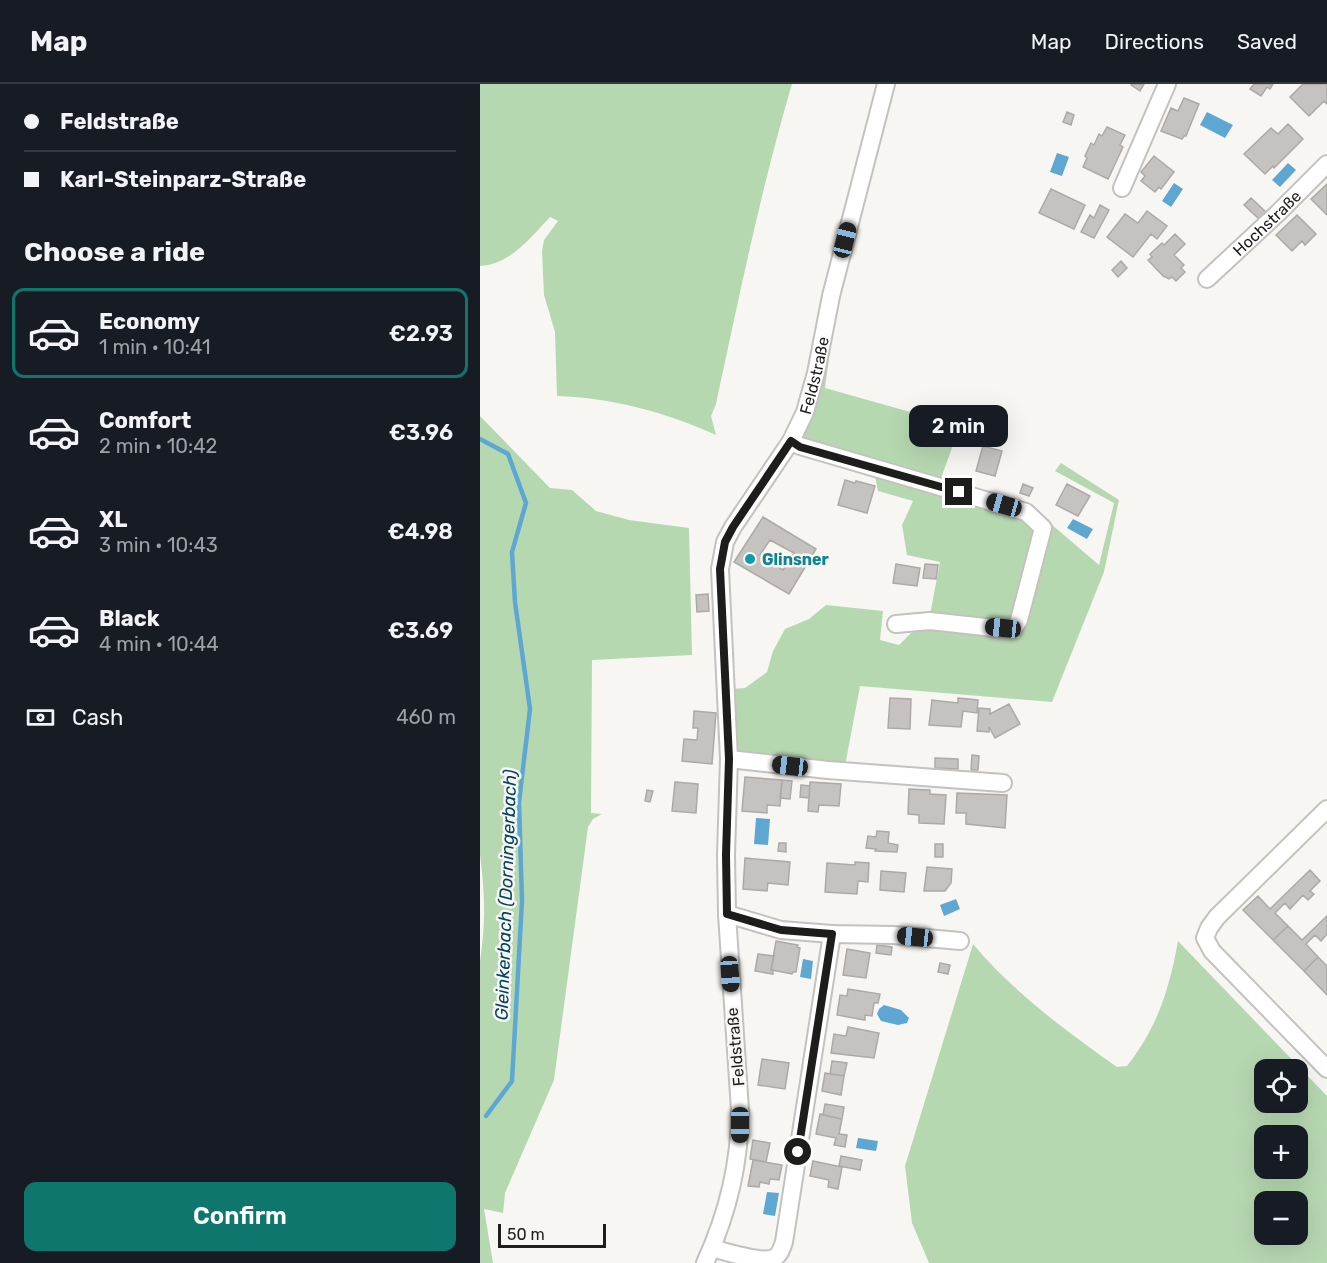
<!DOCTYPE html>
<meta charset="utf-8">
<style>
:root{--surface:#171b24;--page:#20242c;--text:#f1f3f6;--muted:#9ea1a6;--line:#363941;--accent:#0f766e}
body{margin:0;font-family:Rubik,sans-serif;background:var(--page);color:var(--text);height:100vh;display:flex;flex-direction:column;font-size:22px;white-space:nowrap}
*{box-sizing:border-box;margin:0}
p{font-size:20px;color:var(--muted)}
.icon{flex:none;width:33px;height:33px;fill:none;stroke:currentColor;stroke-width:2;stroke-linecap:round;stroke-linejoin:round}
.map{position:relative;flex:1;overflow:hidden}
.side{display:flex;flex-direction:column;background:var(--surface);width:480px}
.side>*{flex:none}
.top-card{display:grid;align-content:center;height:132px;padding:0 24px;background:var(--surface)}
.tools{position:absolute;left:774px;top:975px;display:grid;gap:12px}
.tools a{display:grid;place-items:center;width:54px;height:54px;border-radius:12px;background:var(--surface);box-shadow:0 6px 24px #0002;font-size:30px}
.scale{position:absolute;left:18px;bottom:15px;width:108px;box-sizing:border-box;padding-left:6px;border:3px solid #1d1d1c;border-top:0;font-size:16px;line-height:21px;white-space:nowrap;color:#1d1d1c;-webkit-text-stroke:4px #f8f6f3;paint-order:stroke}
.end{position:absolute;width:27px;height:27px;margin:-14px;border:8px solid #1d1d1c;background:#fff;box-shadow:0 0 0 3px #fff}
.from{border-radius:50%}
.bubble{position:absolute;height:42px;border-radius:12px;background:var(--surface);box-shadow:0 6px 24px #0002;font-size:20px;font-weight:600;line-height:42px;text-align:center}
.car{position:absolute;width:18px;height:36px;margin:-18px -9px;border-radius:8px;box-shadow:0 0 4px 2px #0007;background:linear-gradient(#222 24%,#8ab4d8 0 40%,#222 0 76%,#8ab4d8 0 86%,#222 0)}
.top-card b{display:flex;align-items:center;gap:21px;height:57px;font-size:22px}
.top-card b+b{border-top:2px solid var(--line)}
.top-card i{width:15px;height:15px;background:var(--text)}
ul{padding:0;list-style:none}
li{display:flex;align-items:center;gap:18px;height:90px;margin:0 12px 9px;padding:0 12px;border:3px solid transparent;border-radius:12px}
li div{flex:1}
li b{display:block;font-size:22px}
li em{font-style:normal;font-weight:600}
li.current{border-color:var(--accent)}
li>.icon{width:54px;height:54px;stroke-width:1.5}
h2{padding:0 24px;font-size:27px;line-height:72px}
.pay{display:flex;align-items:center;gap:15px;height:66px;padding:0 24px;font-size:22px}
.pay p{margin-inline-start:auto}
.button{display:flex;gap:12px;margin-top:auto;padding:12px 24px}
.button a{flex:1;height:69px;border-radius:12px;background:var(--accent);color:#fff;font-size:24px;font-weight:600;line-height:69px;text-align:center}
header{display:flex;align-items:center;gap:36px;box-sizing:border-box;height:84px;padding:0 30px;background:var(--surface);border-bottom:2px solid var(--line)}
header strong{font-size:28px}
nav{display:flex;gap:33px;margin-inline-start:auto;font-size:21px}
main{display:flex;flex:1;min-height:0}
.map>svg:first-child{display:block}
.green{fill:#b6d8b1;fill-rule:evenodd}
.water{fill:#5ea7d2}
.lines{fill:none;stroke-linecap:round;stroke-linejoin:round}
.stream{stroke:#5ea7d2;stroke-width:4.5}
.building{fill:#c5c2c0;stroke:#aca9a7;stroke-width:1.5;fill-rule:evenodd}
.street-casing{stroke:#c3c2bf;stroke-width:20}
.street{stroke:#fff;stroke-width:16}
.route{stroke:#1d1d1c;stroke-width:8}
.culture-dot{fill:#0f9aa8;stroke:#f8f6f3;stroke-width:2}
.labels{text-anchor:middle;stroke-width:5;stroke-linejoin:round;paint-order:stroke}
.street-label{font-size:16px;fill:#1d1d1c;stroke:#f8f6f3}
.culture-label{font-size:16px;font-weight:bold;fill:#0d838f;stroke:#f8f6f3;text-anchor:start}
.water-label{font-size:18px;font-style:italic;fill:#03435f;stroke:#f8f6f3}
</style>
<header>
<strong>Map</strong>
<nav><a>Map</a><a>Directions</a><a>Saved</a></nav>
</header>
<main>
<section class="side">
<div class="top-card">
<b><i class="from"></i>Feldstraße</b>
<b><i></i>Karl-Steinparz-Straße</b>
</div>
<h2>Choose a ride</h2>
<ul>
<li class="current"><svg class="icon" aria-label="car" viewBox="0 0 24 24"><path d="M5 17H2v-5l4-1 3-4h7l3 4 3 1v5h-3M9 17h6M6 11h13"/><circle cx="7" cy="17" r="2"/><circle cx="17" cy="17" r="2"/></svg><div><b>Economy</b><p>1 min · 10:41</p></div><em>€2.93</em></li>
<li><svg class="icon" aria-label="car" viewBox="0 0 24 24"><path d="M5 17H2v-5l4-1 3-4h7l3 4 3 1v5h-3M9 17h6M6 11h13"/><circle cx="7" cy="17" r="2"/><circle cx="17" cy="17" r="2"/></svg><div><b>Comfort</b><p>2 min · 10:42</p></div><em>€3.96</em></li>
<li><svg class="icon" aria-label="car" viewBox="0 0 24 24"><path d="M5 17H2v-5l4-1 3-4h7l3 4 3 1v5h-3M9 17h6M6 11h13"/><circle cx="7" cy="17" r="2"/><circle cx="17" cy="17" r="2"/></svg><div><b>XL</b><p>3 min · 10:43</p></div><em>€4.98</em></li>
<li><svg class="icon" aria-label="car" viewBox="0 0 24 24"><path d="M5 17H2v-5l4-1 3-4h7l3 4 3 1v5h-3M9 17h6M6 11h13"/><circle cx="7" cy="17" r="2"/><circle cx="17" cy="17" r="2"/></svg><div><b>Black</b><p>4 min · 10:44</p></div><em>€3.69</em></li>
</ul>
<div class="pay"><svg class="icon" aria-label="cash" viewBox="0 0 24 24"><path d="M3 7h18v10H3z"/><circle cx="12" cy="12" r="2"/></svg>Cash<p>460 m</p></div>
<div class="button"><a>Confirm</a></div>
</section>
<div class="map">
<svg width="847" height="1179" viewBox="0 0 847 1179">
<rect width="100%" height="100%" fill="#f8f6f3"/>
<path class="green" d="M0,0h312c-31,105 -53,213 -76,320l-5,12 5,19c-51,-23 -103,-37 -159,-39l-2,-64 -11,-37 -2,-44 2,-11 14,-19 -8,-4c-20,21 -39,47 -70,49z
M357,215l-12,89 135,38 -19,52 -142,-39z
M0,332l70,72 22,2 24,21 33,9 60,8 3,127 -100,5 -1,153 11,1 -9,5 -5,8 -34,253 -49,113 -2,20 -19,-4 9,54h-13v-302c6,-41 5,-66 0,-106z
M581,379l58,37 -15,72 -52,130 -192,-16 -15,80 -101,-9 -7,-6 -3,-6 -1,-56 12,-1 22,-16 6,-21 12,-22 24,-10 17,-14 57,6 -3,29 19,5 12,-12 18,-6 90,11 32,-114 48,41 15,-62 -59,-32z
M395,392l141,38 18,14 2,8 -23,79 -10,9 -73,-9 10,-53 -33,-7 -5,-30 11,-24 -35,-10z
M698,857l149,155v167h-398l-17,-40 -7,-57 68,-222c41,49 93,87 144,123l10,-1c31,-40 42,-76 51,-125zM784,986h34v32h-34zM784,1052h34v32h-34zM784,1118h34v32h-34z"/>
<path class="water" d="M727,28l26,13 -8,13 -25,-13z
M577,69l12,4 -7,19 -12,-4z
M808,79l8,7 -16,17 -8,-7z
M694,99l9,6 -12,18 -9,-6z
M593,435l20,10 -6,10 -20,-11z
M276,734l14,1 -2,26 -14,-1z
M476,815l4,10 -16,7 -4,-11z
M323,875l10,2 -2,18 -11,-2z
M404,921l17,5 8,8 -2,5 -9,2 -17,-4 -4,-7 2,-5z
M378,1054l20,3 -2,10 -20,-3z
M287,1108l12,1 -4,23 -12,-2z"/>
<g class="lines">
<path class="stream" d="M0,355l28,15 18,49 -14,49 3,50 15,107 -11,93 3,99 -10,180 -26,35"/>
</g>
<path class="building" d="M652,0h12l-4,7 -9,-6z
M774,0h19l-3,5 -3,-2 -6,9 -11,-7z
M823,0h24v20l-3,-3 -15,15 -19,-19z
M704,14l15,6 -13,32h-2l-2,3 -21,-8 10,-23 7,3z
M587,28l7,3 -3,10 -8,-3z
M808,40l15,15 -29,29 -1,-2 -8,8 -21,-20 27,-26 7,6z
M627,43l18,8 -5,10 3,2 -15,32 -25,-12 4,-9 -2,-2 6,-13 3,2 5,-11 3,2z
M674,72l20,16 -13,17 -2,-2 -4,5 -14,-11 4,-5 -4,-4z
M847,100v31l-16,-16z
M571,105l34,16 -11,24 -35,-16z
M771,114l15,14 -7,7 -15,-14z
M620,121l9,5 -15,28 -13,-6 9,-17 4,3z
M667,127l20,15 -10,13 -6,-5 -18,23 -26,-20 18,-23 13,9z
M817,131l19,19 -11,11 -3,-4 -10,10 -16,-16z
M695,150l10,10 -11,11 10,10 -3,3 4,4 -9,9 -4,-4 -3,2 -6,-3 -15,-16 4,-3 -2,-3 12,-11 2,2z
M641,177l6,7 -9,9 -6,-7z
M503,362l19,5 -7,25 -19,-5z
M365,396l10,3 1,-2 19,5 -8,27 -29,-8z
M543,400l10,4 -4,8 -9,-3z
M587,400l23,12 -12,20 -22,-11z
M283,433l53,32 -27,45 -55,-32zM290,456l24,13 -11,17 -23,-15z
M416,480l24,4 -3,18 -24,-3z
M445,480l13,1 -2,14 -13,-1z
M228,510l1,17 -12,1 -1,-17z
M410,614l21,1 -1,30 -22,-1z
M478,614l20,2 -1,13 -14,-2 -2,16 -32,-2 3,-25 26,3z
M529,620l11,20 -25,14 -6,-11v5l-12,-1 2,-23 11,1v5z
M214,627l22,2 -4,51 -30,-3 2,-22 13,1 1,-12h-5z
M492,671l7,1 -1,14h-7z
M455,674l23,1v10l-23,-1z
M265,693l37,3 -2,26 -13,-1v8l-25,-2z
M302,696l10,1 -2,18 -10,-1z
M195,698l23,2 -2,29 -24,-2z
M330,698l31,2 -2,22 -20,-1 -1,7 -10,-1z
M321,701l9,1 -1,12 -9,-1z
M429,705l21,1v4l16,1 -2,29 -25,-1v-8l-11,-1z
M167,706l6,1 -3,11 -5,-1z
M477,709l50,2 -2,33 -39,-4v-11h-10z
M397,747l12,1 -1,11 10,2 -1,7 -22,-1 1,-2 -10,-1 2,-12 8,1z
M299,759h7v9l-8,-1z
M455,760h8v13h-8z
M265,774l45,4 -2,23 -20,-2 -1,8 -24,-2z
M375,778l14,1 -1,19 -10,-1 -1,13 -32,-2 2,-29 28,2z
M447,783l25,2 -1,14 -6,8h-21z
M830,786l10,11 -10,10 4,3 -6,6 -5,-5 -13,14 -5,-6 -10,10 13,13 -15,14 -30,-30 15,-14 12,13z
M401,787l25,2 -2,19 -24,-2z
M847,832v18l-6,7 -6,-6 -9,9 12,13 -14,14 -31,-31 15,-14 14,14z
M296,857l22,4 -1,2 3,1 -4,24h-3l-1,2 -21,-4z
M397,861l15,2 -1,8 -15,-2z
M367,865l23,4 -4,25 -23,-3z
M278,870l16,2 -3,14h2v4l-18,-3z
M838,873l9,9v29l-23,-24z
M460,879l10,2 -2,9 -10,-2z
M368,905l32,5 -2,9h-4l-2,13 -7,-1v5l-28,-5 3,-20 7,1z
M368,943l31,6 -5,25 -43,-5 3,-19 12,2z
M282,975l27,4 -4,26 -27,-4z
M352,977l15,2 -3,13 -14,-2z
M345,989l19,3 -3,19 -19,-4z
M345,1020l19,3 -2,12 -19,-4z
M340,1030l22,5 -3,15 8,1 -2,12 -11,-2 2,-7 -20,-4z
M273,1056l17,3 -4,19 -16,-3z
M361,1072l21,4 -2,10 -21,-4z
M273,1076l29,5 -3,15 -9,-1 -1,5 -9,-2 -1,5 -11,-1z
M333,1077l29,6 -4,22 -10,-2 1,-7 -19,-4z"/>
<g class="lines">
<defs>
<g id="street">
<path d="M642,104l45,-104"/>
<path id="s1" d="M727,195l71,-66 49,-49"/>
<path d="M311,357l9,5 226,66 17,16 -24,92 -5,8 -11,1 -73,-8 -34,3"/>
<path d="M249,675l99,11 175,13"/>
<path d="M847,725l-110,108 -8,11 -4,10 7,13 115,118"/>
<path d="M247,830l54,16 51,4 61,1 67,6"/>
<path d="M232,1164c14,4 50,15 62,10 6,-3 8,-10 10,-16l48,-308"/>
<path id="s2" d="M225,1179c23,-50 35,-99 35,-153l-13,-196 -1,-59 3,-96 -9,-190 5,-27 8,-15 58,-86 14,-29 11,-39 15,-77 55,-212"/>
</g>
</defs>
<use href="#street" class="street-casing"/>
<use href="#street" class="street"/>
</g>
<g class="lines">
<path class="route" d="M318,1068l34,-218 -51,-4 -54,-16 -1,-59 3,-96 -9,-190 5,-27 8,-15 58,-86 9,6 159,45"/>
</g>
<circle class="culture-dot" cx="270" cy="475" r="6"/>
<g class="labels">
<g class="street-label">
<text dy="6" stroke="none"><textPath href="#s1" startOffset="82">Hochstraße</textPath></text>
<text dy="6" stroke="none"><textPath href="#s2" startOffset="918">Feldstraße</textPath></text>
<text transform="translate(255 963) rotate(-95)" y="6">Feldstraße</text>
</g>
<g class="culture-label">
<text x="282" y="481">Glinsner</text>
</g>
<g class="water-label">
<text transform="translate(26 811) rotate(-88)" y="6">Gleinkerbach (Dorningerbach)</text>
</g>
</g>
</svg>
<div class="tools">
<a><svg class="icon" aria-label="locate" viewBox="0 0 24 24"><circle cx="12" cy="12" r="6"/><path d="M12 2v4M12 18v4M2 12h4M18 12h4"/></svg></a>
<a>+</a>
<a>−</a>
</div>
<div class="scale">50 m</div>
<i class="end from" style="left:318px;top:1068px"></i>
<i class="end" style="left:479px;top:408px"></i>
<div class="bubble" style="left:429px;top:321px;width:99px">2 min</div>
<i class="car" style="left:365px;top:156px;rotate:14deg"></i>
<i class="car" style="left:524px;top:421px;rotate:286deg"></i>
<i class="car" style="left:523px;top:544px;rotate:276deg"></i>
<i class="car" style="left:310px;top:682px;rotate:277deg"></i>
<i class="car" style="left:435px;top:853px;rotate:276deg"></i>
<i class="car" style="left:250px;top:890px;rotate:176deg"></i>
<i class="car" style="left:260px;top:1041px;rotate:180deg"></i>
</div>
</main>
